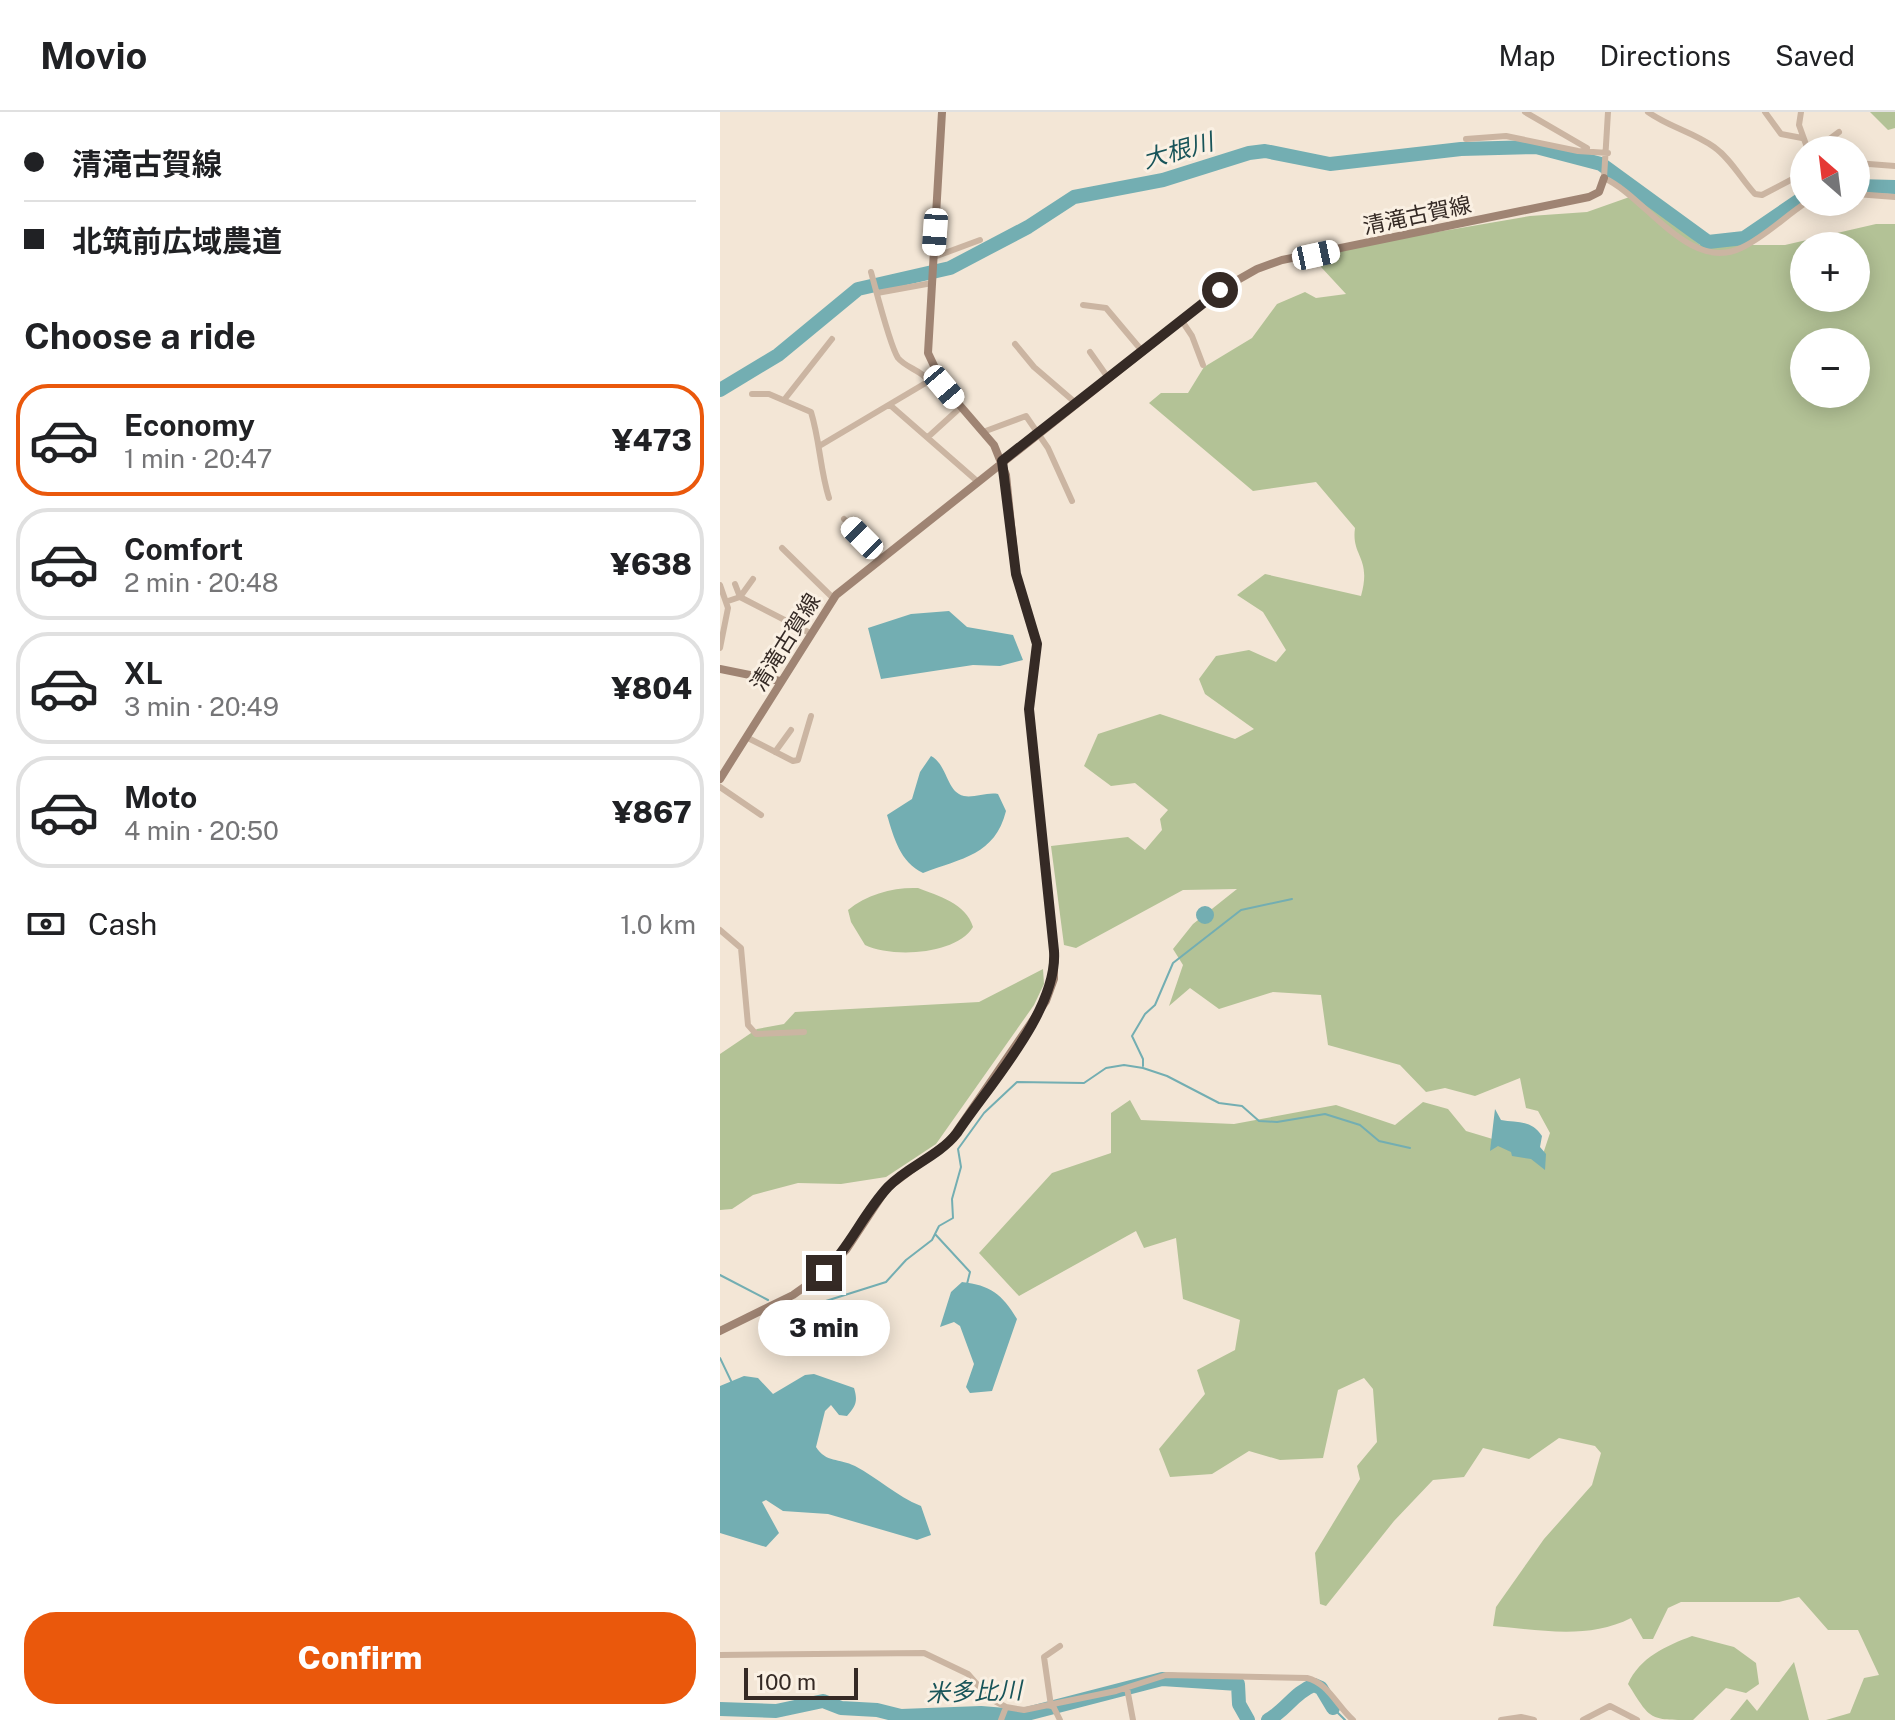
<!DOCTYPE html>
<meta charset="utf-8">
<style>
:root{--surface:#fff;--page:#f2f2f2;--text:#202124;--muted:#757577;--line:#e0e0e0;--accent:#ea580c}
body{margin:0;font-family:"Public Sans","Noto Sans JP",sans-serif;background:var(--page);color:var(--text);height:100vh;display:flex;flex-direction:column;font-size:30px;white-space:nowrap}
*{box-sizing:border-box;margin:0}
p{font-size:26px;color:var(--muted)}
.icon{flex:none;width:44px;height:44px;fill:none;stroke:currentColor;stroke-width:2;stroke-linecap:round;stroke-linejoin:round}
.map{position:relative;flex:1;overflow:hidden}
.drawer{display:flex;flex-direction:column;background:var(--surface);width:720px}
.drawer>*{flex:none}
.top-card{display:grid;align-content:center;height:176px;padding:0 24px;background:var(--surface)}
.needle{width:52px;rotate:332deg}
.fabs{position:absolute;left:1070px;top:24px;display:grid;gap:16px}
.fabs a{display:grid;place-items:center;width:80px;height:80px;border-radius:50%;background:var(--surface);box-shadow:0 4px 20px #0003;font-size:40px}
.scale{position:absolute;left:24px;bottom:20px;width:114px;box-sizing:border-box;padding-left:8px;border:4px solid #352a25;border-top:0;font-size:22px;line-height:28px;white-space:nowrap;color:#352a25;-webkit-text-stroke:6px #faf0e3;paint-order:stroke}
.end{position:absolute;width:36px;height:36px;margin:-18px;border:10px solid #352a25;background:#fff;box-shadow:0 0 0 4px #fff}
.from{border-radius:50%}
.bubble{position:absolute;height:56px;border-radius:28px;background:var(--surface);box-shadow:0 4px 20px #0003;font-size:26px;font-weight:800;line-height:56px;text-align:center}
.car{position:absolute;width:24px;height:48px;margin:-24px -12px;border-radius:10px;box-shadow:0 0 6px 2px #0007;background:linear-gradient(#fff 24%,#345 0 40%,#fff 0 76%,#345 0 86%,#fff 0)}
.top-card b{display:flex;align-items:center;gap:28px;height:76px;font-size:30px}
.top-card b+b{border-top:2px solid var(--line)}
.top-card i{width:20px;height:20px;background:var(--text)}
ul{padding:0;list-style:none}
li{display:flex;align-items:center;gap:24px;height:112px;margin:0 16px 12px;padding:0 8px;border:4px solid var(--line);border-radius:32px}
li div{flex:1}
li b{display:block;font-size:30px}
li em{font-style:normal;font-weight:800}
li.selected{border-color:var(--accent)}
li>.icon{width:72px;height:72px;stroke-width:1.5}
h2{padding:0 24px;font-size:36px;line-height:96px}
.pay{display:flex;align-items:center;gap:20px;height:88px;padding:0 24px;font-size:30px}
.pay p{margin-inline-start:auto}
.cta{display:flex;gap:16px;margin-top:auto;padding:16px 24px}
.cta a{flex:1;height:92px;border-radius:32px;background:var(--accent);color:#fff;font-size:32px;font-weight:800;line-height:92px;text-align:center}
header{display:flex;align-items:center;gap:48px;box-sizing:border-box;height:112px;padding:0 40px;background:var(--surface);border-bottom:2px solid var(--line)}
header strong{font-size:38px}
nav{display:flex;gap:44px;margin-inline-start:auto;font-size:28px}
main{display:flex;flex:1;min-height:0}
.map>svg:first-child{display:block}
.green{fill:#b3c296;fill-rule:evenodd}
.water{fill:#73aeb2}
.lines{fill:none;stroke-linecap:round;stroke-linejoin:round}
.stream{stroke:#73aeb2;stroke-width:2}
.river{stroke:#73aeb2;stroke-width:14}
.street{stroke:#cbb5a2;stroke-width:6}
.secondary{stroke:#9f8473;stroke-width:8}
.route{stroke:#352a25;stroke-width:10}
.labels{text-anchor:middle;stroke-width:6;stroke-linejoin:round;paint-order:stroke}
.street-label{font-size:22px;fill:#352a25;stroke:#faf0e3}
.water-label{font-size:24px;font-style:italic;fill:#185459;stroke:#faf0e3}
</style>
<header>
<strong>Movio</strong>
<nav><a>Map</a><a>Directions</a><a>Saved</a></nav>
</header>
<main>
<section class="drawer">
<div class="top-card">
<b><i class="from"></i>清滝古賀線</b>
<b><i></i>北筑前広域農道</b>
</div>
<h2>Choose a ride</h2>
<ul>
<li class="selected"><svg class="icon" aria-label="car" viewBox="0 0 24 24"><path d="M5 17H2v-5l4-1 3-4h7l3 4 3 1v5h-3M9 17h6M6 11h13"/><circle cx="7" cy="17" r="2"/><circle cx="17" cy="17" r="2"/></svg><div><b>Economy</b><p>1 min · 20:47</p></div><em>¥473</em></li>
<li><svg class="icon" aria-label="car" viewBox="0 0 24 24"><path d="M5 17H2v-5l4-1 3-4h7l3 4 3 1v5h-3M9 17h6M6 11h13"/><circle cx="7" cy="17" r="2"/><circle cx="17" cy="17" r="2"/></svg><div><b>Comfort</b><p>2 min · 20:48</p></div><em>¥638</em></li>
<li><svg class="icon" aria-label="car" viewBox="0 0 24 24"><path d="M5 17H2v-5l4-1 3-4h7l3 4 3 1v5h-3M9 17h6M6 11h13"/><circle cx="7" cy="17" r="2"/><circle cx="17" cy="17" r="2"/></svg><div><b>XL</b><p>3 min · 20:49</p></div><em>¥804</em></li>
<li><svg class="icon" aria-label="car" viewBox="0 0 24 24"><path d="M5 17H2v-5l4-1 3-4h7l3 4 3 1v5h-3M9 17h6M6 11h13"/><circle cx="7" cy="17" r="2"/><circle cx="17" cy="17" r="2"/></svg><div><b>Moto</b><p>4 min · 20:50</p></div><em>¥867</em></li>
</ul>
<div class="pay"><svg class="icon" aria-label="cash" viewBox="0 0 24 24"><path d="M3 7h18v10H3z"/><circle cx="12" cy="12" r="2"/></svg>Cash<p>1.0 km</p></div>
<div class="cta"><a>Confirm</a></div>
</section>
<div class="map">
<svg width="1175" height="1608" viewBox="0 0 1175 1608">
<rect width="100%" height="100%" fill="#f3e6d6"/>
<path class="green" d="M1150,0h25v16l-7,2z
M918,82l62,51h85l91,-21h19v1496h-69l24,-7 14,-35 15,-3 -21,-45h-30l-29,-33 -20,5h-98l-13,6 -15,31h-10l-12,-21c-43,22 -91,12 -138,8l3,-19 48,-68 48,-54 9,-32 -6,-7 -36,-8 -30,21 -46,-11 -19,29 -31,3 -39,41 -68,85 -6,-2 -5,-51 45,-74 -3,-13 20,-24 -4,-53 -9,-11 -26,12 -15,68 -43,2 -31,-9 -37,23 -42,3 -11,-28 46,-55 -8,-24 38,-20 5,-30 -57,-21 -7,-61 -32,10 -8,-17 -117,65 -40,-43 73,-80 59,-20v-40l19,-13 11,20 93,4 102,-19 59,20 28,-23 25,7 18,22 77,23 7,-21 -12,-22 -12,-3 -6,-30 -45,18 -30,-8 -19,4 -26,-27 -72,-20 -7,-50 -48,-3 -54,17 -29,-21 -21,18 14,-41 -10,-16 20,-25 44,-35 -54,1 -107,58 -12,-3 -13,-99 77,-9 17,13 17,-20 -2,-11 8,-9 -33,-27 -24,3 -27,-20 14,-32 62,-20 75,25 19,-10 -49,-35 -6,-15 17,-23 33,-6 27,12 10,-12 -23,-38 -26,-17 28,-21 96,22c11,-39 -10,-39 -6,-68l-39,-46 -63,9 -104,-88 12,-10h27l16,-26 48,-29 25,-34 28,-12 11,6 30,-4 -37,-40 221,-38 57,-4zM1084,134h52v52h-52zM1084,230h52v52h-52z
M198,776c20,8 48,15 55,39 -17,28 -81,31 -108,18l-14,-23 -3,-12c19,-16 46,-23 70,-22z
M323,857l1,15 -10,21 -98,139 -50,33 -45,7 -43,-1 -45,12 -21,14 -12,1v-156l37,-25 27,-5 11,-12 184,-10z
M972,1524l42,11 22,16 3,21 -13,9 -20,-5 -33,32c-45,0 -42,0 -65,-36 12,-27 38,-38 64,-48z
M1074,1550l15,58h-79l17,-21 10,12z"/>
<path class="water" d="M229,499l18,16 46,8 10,25 -23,6 -27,-1 -92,14 -13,-51 43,-14z
M211,644c17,9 15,36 33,40 10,2 23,-4 34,-2l8,17c-11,44 -44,47 -83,62 -23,-11 -29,-35 -36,-58l25,-16 8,-27z
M476 803a9 9 0 1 1 18 0a9 9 0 1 1-18 0Z
M775,997l6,11c15,3 30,-1 41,16l-2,11 6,7 -1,16 -14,-11 -19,-3 -1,-4 -13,-6 -8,5z
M242,1170c28,3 40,12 55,37l-25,72 -22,2 -4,-6 8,-23 -14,-38 -6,-4 -14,5 11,-35z
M94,1262l40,14c4,13 2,18 -7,28l-8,-1 -8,-10 -6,6 -9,36c10,16 23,11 39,19 23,12 41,30 66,40l10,29 -14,5 -89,-26 -45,-3 -17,-11 -4,2 17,31 -13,14 -46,-14v-147l24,-10 14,2 15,16 32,-19z"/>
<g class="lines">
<path class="stream" d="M423,954v-7l-11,-23 13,-22 10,-9 18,-42 68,-53 51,-11
M215,1122l35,38 -3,12
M0,1163l48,25
M70,1191l20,3 76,-24 20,-22 26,-20 7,-14 14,-8 -1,-19 9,-32 -3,-18 26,-36 33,-31 67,1 22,-15 18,-3 19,3 24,8 52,27 23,3 17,15 18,1 48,-8 35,11 19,16 31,7
M0,1246l12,25
M613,1596l12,12"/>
<path class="river" d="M1136,74l39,1
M0,278l58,-35 80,-66 92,-21 78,-41 46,-30 89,-17 86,-27 16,-2 65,13 131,-15 75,-2 65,17 107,78 36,-4 60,-41
M0,1597l56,2 47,-10 18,7 36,2 24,6 80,-3 38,3 143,-37 76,5 1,20 9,16
M548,1608c17,-9 27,-28 46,-35l7,3 12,20"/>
<path class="street" d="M805,0l62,36
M888,0l-4,66c42,19 85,95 137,70 24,-11 44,-32 66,-46
M928,0c21,15 45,20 66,35 17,12 27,32 41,47l7,1 42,-22
M1045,0l16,22 21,4
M1081,0l-2,13 9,25
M746,27l40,-3 72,15 30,2
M1095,38l24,-18
M1136,51l39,3
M1136,82l39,3
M214,145l46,-17
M151,160c5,18 19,74 27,86 8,10 23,12 31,23
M157,181l55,-10
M363,193l23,3 37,44
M462,209l10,15 11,29
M295,232l19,23 43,37
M370,240l19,27
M32,282h17l42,18c9,29 9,58 18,86
M64,288l48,-61
M170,293l87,76
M263,320l43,-16 22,32 24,53
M208,325l33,-30
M101,333l108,-64h11
M124,407l36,37
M62,436l51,50
M15,472l5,13
M0,473l8,23 -8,40
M20,485l13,-18
M8,489l12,-4 70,36
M26,625l47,24 5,-1 13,-44
M55,640l16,-22
M0,675l41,28
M0,818l21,18 7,77 8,9 48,-2
M0,1543l204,-2 44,21 21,24 17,9 18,3 92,-19 50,-16 141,3c21,5 30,28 46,42
M407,1576l6,32
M331,1594l-7,-49 16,-11
M333,1594l7,14
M281,1608l5,-13
M781,1608l20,-3 13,3
M863,1608l27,-14 27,14"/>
<path class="secondary" d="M0,557l60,12
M0,667l116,-184 384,-305 37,-21 25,-9 307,-63 10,-5 5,-14
M0,1219l73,-36 31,-22 22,-23 41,-62 63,-47 96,-140 8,-22v-28l-25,-242 8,-65 -21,-70 -10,-99 -12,-30 -50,-58 -16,-34 14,-241"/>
</g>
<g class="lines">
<path class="route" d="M104,1161c26,-26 39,-59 64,-86 20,-21 50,-30 69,-54 32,-48 101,-123 97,-182l-25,-242 8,-65 -21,-70 -14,-113 218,-171"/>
</g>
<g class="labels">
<g class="street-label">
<text transform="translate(697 103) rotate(-12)" y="8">清滝古賀線</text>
<text transform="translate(65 530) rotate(-58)" y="8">清滝古賀線</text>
</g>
<g class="water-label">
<text transform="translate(458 39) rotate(-16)" y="8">大根川</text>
<text transform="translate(254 1580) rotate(-2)" y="8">米多比川</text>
</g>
</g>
</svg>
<div class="fabs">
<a><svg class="needle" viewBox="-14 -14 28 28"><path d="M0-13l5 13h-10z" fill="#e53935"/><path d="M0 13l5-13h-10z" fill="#757577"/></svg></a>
<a>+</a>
<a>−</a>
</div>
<div class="scale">100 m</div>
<i class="end from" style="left:500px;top:178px"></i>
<i class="end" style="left:104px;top:1161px"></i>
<div class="bubble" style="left:38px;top:1188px;width:132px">3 min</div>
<i class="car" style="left:215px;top:120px;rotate:184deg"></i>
<i class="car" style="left:596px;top:143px;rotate:78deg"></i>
<i class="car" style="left:224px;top:275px;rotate:140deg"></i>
<i class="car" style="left:142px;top:426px;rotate:315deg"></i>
</div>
</main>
